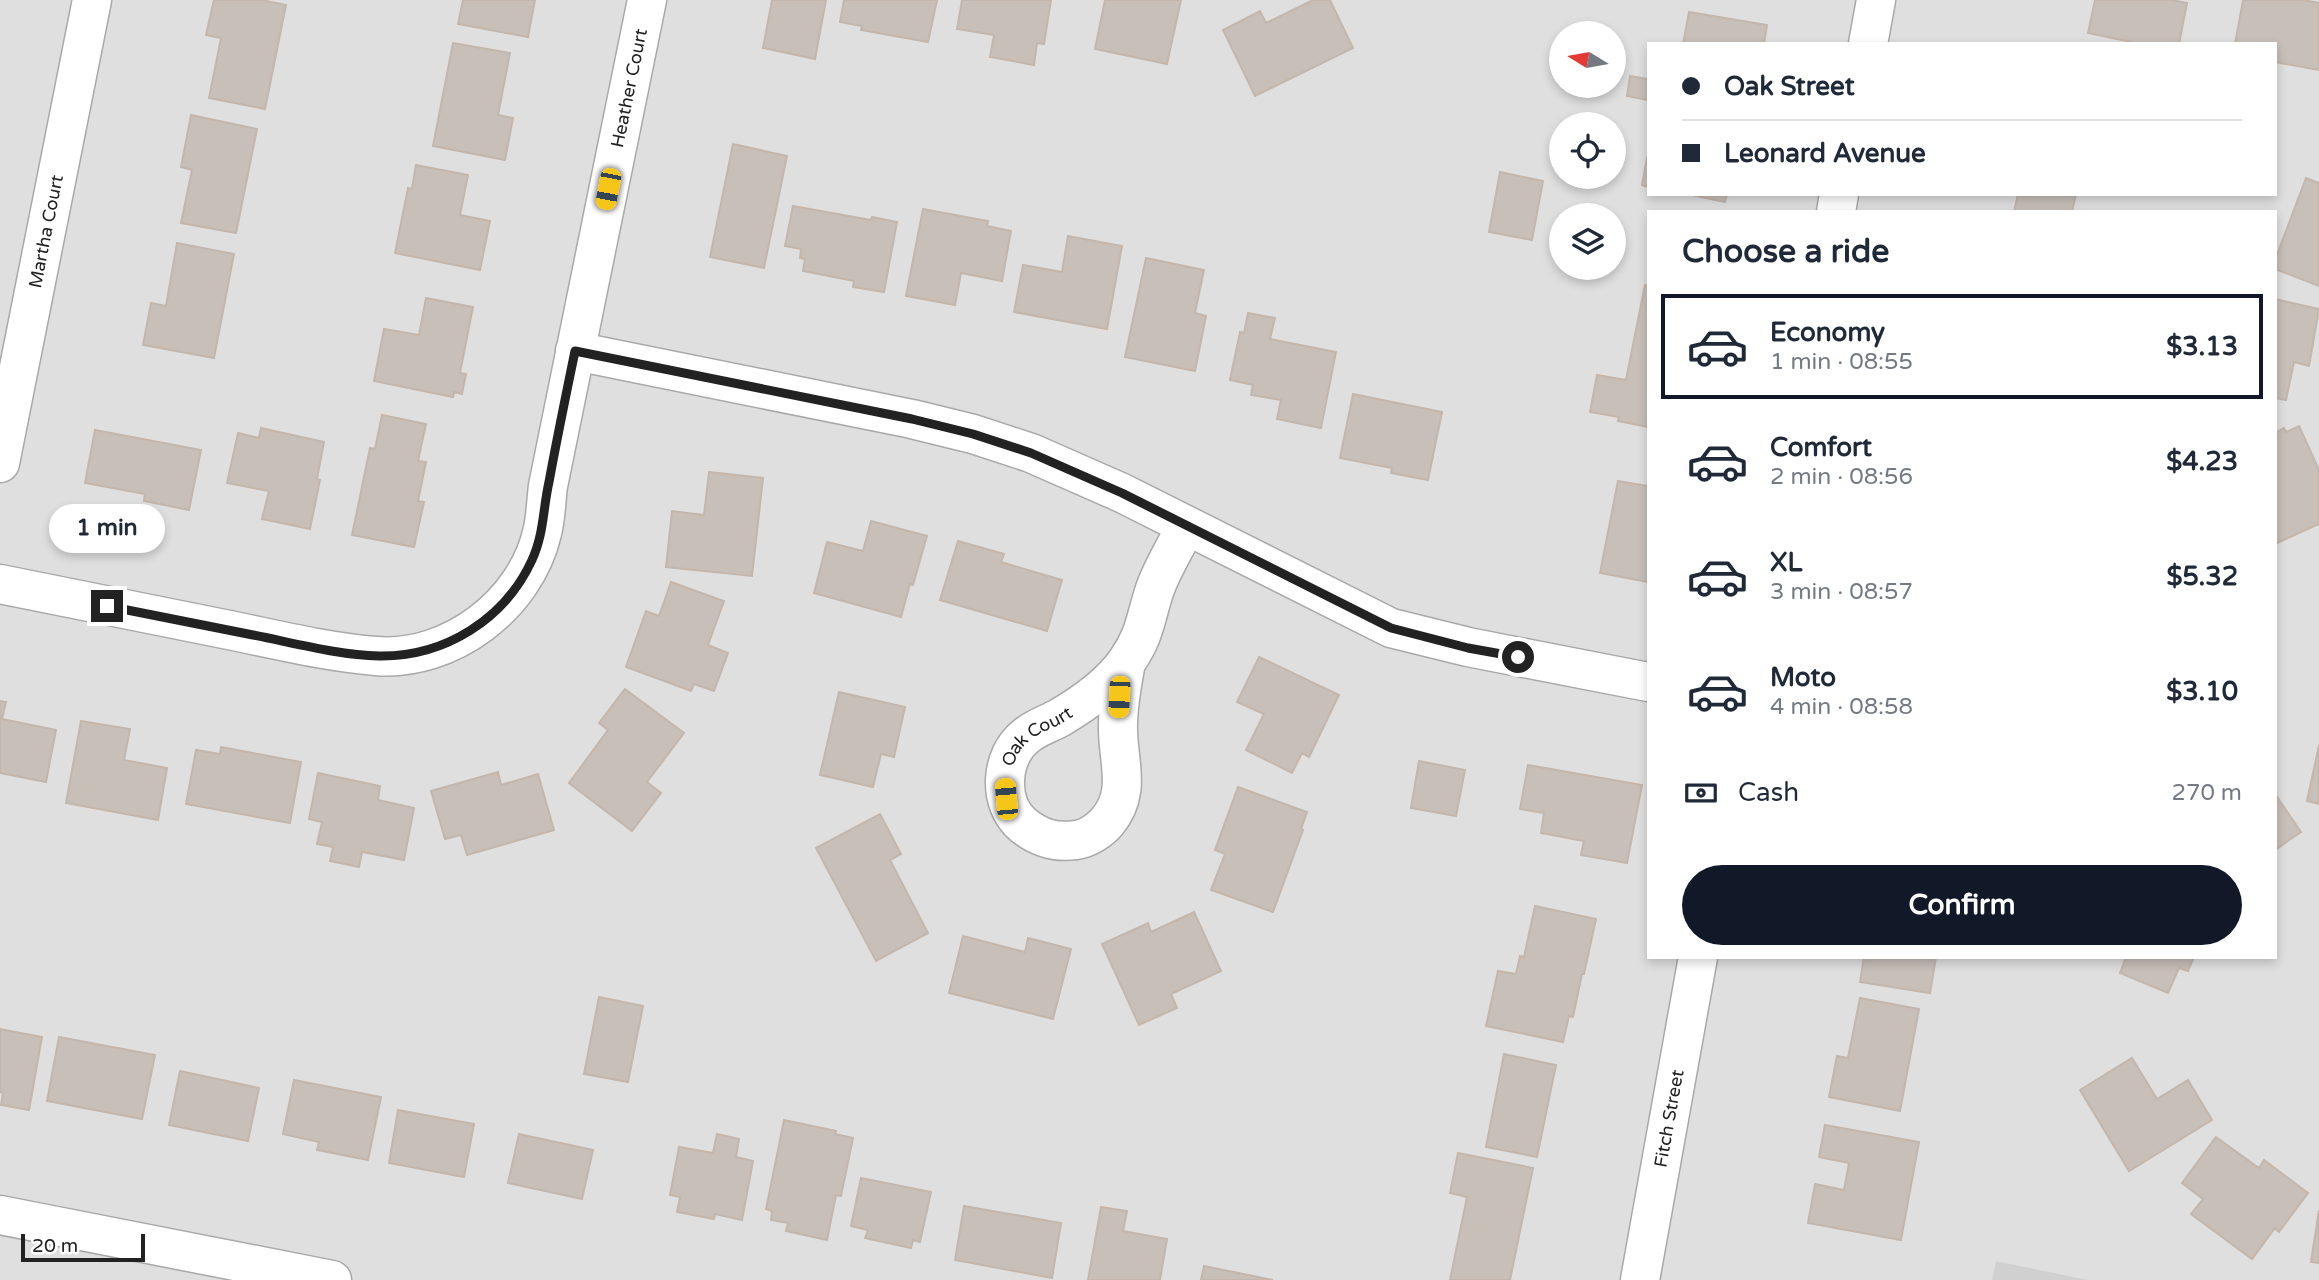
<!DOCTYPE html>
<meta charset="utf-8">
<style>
:root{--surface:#fff;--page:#f2f2f3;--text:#1f2937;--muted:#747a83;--line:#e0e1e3;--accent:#111827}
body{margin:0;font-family:"Varela Round",sans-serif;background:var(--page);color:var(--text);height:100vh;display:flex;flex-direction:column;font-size:26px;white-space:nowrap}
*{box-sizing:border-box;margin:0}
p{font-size:23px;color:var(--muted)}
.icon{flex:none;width:38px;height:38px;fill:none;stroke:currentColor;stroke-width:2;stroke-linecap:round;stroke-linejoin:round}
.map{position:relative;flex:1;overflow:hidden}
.side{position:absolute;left:1647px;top:210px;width:630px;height:749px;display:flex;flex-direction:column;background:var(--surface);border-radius:0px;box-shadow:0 4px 10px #0003}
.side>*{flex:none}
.guide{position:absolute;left:1647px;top:42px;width:630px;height:154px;border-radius:0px;box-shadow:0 4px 10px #0003;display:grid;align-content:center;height:154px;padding:0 35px;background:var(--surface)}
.needle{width:46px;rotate:281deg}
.tools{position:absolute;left:1549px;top:21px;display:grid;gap:14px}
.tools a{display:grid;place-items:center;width:77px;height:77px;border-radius:50%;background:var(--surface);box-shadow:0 4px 10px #0003;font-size:35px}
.scale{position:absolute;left:21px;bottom:18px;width:124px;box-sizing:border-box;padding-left:7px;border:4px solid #222;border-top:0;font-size:19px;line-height:24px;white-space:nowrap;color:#222;-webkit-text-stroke:5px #fff;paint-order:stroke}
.end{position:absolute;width:32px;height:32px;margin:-16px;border:9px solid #222;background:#fff;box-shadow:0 0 0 4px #fff}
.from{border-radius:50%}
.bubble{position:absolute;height:49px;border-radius:24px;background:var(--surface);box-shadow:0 4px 10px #0003;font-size:23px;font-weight:800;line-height:49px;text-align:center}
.car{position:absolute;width:21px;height:42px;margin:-21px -10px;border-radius:9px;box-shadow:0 0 5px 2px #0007;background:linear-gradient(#f5c518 24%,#345 0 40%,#f5c518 0 76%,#345 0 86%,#f5c518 0)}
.guide b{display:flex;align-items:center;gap:24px;height:66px;font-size:26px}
.guide b+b{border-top:2px solid var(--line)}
.guide i{width:18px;height:18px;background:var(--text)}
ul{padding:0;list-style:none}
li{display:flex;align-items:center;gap:21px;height:105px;margin:0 14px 10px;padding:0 21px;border:4px solid transparent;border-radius:0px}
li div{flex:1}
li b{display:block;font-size:26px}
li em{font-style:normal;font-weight:800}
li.current{border-color:var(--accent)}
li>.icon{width:63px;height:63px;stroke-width:1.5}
h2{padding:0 35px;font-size:32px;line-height:84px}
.pay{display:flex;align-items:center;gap:18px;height:77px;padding:0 35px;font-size:26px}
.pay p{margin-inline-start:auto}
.button{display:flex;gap:14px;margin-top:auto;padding:14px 35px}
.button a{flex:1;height:80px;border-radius:42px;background:var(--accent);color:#fff;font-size:28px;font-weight:800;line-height:80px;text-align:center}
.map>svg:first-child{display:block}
.residential{fill:#e0dfdf;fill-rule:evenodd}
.religious{fill:#d0d0d0}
.building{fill:#c7bfb8;stroke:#c4b6ab;stroke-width:2}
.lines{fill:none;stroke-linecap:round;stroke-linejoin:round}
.minor-casing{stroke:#a9a9a9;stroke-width:41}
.minor{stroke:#fff;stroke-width:38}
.route{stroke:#222;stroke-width:9}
.labels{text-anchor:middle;stroke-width:6;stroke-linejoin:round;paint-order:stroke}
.street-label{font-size:18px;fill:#222;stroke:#fff}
</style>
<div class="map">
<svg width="2319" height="1280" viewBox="0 0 2319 1280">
<rect width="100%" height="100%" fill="#f2efe9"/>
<path class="residential" d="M0,0h2319v1280h-230l-93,-19 -4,19h-1992zM1561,33h53v53h-53zM1648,44h627v150h-627zM1561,124h53v53h-53zM1648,212h627v745h-627zM1561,215h53v53h-53z"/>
<path class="religious" d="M1996,1261l93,19h-97z"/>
<path class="building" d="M214,0h47l25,5 -21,104 -56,-11 12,-60 -15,-3z
M463,0h72l-7,37 -70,-13z
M772,0h54l-11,59 -52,-11z
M844,0h93l-9,42 -67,-12 1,-4 -22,-4z
M962,0h89l-7,44 -7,-1 -3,22 -44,-8 4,-22 -37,-6z
M1105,0h76l-14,64 -72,-15z
M1313,0h17l23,48 -98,48 -32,-66 37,-19 6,12z
M2095,0h77l15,3 -8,41h-38l-53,-11z
M2243,0h61l15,3v67l-44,-8v-18h-40z
M1689,12l78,13 -3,19h-81z
M453,43l57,10 -12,62 15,3 -8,42 -72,-14z
M1630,76l18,3v21l-21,-4z
M191,115l66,14 -21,104 -55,-10 11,-53 -11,-3z
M733,144l54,12 -23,112 -54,-11z
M1647,158l1,1v28l-6,-2z
M416,165l52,10 -8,40 30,6 -10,49 -85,-17 13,-65 4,1z
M1500,172l43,9 -11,59 -43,-8z
M2306,178l13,5v103l-44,-17v-9z
M1687,194h40l-2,8z
M2018,194h58l-4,18h-58z
M793,206l78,14 1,-3 25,5 -13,70 -31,-5 1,-6 -51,-10 2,-12 -5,-1 1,-9 -16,-3z
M923,209l65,12 -1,5 24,5 -9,50 -41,-8 -6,32 -49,-9z
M1068,236l54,10 -15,83 -93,-17 9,-47 39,7z
M177,243l57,11 -20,104 -71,-13 8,-42 15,3z
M1146,258l58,12 -9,43 11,3 -11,55 -70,-14z
M1645,285l3,1v141l-30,-6 1,-4 -29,-5 7,-37 29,5z
M426,298l47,9 -13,66 6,1 -4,20 -8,-2 -1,5 -79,-16 10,-52 35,6z
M2275,299l44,10 -10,57 -15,-4 -8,38 -11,-2z
M1248,313l27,5 -5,21 66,13 -15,76 -44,-9 4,-19 -30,-5 2,-10 -23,-5 10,-48 4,1z
M1353,394l89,18 -14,68 -37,-7 1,-5 -52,-10z
M382,415l44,9 -8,37 8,1 -8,39 6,1 -10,45 -62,-12 18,-87 5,1z
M2299,426l20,44v54l-44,20v-111l9,-5 2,4z
M261,428l63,14 -7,37 3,1 -10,49 -48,-10 7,-28 -42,-8 11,-50 21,5z
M95,430l106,20 -12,60 -45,-9 1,-7 -60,-11z
M709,472l54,6 -11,98 -86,-9 6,-56 32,4z
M1618,481l30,5v96l-48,-9z
M871,521l56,15 -14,49 -3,-1 -9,33 -87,-24 13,-51 36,9z
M958,541l46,13 -3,8 61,18 -15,51 -107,-31z
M671,582l53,19 -16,44 20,8 -14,38 -20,-7 -3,7 -65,-24 20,-56 13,5z
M1259,657l80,38 -30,62 -7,-4 -10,20 -46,-23 18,-36 -27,-12z
M625,689l59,44 -37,49 14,11 -29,38 -63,-48 39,-53 -9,-7z
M839,692l66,15 -11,50 -13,-3 -8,33 -53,-12z
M0,701l6,1 -4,17 54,11 -10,52 -46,-9z
M81,721l49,8 -6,31 43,8 -9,52 -92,-17z
M2319,745v59l-12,-3z
M221,747l80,15 -11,61 -104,-19 10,-54 24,4z
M1419,761l46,9 -9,46 -45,-8z
M1528,765l114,20 -15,78 -46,-8 3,-14 -43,-8 3,-20 -24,-4z
M498,772l3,13 37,-11 16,56 -87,25 -6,-20 -16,4 -14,-48z
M318,773l62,13 -2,14 36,8 -10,52 -42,-8 -3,15 -29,-6 3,-14 -16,-3 5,-22 -13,-3z
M1238,787l69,25 -6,17 2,1 -30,82 -62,-22 14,-36 -10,-4z
M2275,794l26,38 -26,18z
M880,814l21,40 -11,6 38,73 -52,28 -60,-113z
M1535,906l61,13 -12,55h-2l-9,43 -4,-1 -6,26 -77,-16 12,-55 18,3 4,-18 4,1z
M1194,912l27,59 -50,23 6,14 -38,17 -37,-81 46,-21 3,9z
M963,936l62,16 3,-14 43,11 -18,70 -104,-26z
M1864,957h72l-6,36 -70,-11z
M2126,957h68l-6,14 -9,-3 -11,25 -48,-20z
M599,997l44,9 -15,76 -44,-8z
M1860,998l59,11 -19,102 -71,-14 8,-41 11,2z
M0,1029l42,8 -13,73 -28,-5 2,-12 -3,-1z
M59,1037l96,18 -13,64 -95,-18z
M1504,1054l52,11 -19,92 -51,-10z
M2132,1058l25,41 31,-19 24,40 -83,51 -49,-81z
M180,1071l79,17 -11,53 -79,-16z
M294,1080l87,17 -13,63 -51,-10 2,-8 -36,-8z
M398,1110l76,14 -10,53 -75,-14z
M784,1120l52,11 -1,3 18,4 -12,58 -5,-1 -9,45 -41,-9 2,-8 -17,-3 1,-9 -6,-2z
M1825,1125l94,17 -18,98 -93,-17 7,-39 29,6 5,-27 -30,-6z
M519,1134l74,16 -11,49 -74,-16z
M717,1134l22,5 -3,18 17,4 -11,59 -27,-6 -1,5 -37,-7 3,-15 -10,-2 9,-48 34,6z
M2216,1137l43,31 5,-8 44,33 -29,39 -4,-4 -23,31 -61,-45 12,-15 -21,-16z
M1458,1153l75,15 -23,112h-60l17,-83 -17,-4z
M861,1178l70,14 -11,50 -7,-2 -2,8 -46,-10 3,-8 -17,-4z
M964,1206l97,17 -9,55 -97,-18z
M1101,1207l26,4 -4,20 44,8 -7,41h-72z
M2319,1210v53l-8,-1z
M1204,1266l69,14h-72z"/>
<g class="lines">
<defs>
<g id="minor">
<path d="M1868,44l8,-44"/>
<path d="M1836,212l3,-18"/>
<path d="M575,351l337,68 61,15 58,19 91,40 269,135 77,19 180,35"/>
<path id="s1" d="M0,463l92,-463"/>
<path id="s2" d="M0,584c75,15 149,30 224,45 50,10 101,23 152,27 74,6 149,-51 166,-123 4,-15 4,-32 6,-47l99,-486"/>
<path id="s3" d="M1126,662c-4,22 -8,42 -8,63 -1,36 15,66 -11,97 -7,8 -20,17 -31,18 -21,3 -37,-2 -53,-15 -26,-22 -23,-69 3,-89 9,-8 22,-12 33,-18 24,-14 52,-34 68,-57 18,-26 18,-41 27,-69 7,-22 22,-45 32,-66"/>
<path d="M0,1215l332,65"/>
<path id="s4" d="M1640,1280l58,-323"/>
</g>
</defs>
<use href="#minor" class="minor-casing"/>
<use href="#minor" class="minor"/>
</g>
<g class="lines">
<path class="route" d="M107,606c49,10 98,19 146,29 41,8 85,20 126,21 66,1 126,-37 153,-96 12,-26 11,-52 17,-78 8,-44 17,-87 26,-131l337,68 61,15 58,19 91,40 269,135 77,20 50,9"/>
</g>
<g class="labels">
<g class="street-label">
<text dy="6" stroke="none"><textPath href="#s2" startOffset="1060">Heather Court</textPath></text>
<text dy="6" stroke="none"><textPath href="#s1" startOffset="236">Martha Court</textPath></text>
<text dy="6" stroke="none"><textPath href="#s3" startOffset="366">Oak Court</textPath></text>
<text dy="6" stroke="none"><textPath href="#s4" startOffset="164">Fitch Street</textPath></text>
</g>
</g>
</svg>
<div class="tools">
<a><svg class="needle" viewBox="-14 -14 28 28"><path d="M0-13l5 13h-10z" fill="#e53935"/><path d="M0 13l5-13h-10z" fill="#747a83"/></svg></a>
<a><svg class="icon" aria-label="locate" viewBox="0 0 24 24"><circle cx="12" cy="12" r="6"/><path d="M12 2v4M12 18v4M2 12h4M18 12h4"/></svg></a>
<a><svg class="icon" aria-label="layers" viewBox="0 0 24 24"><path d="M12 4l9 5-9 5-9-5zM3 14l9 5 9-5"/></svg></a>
</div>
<div class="scale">20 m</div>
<i class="end from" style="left:1518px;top:657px"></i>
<i class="end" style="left:107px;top:606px"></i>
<div class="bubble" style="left:49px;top:504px;width:116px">1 min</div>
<i class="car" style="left:608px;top:189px;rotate:191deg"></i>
<i class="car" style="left:1119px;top:697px;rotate:183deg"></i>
<i class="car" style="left:1006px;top:799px;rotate:355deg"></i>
<div class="guide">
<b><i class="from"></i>Oak Street</b>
<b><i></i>Leonard Avenue</b>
</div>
<section class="side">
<h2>Choose a ride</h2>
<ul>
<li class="current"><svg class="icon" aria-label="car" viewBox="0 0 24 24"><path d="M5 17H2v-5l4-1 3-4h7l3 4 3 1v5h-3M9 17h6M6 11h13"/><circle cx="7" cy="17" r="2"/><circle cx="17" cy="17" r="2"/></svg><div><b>Economy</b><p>1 min · 08:55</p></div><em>$3.13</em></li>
<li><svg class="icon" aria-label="car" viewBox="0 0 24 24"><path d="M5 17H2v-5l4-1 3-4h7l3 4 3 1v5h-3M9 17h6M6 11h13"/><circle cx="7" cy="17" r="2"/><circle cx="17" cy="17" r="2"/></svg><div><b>Comfort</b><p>2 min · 08:56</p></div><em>$4.23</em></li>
<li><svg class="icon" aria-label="car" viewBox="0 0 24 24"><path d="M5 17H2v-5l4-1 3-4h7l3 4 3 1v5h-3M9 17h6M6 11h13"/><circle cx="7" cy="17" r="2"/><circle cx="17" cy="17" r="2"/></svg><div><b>XL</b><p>3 min · 08:57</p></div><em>$5.32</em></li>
<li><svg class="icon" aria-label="car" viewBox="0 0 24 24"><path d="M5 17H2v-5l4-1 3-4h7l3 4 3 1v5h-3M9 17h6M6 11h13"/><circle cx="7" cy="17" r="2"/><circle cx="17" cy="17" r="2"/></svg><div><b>Moto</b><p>4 min · 08:58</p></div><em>$3.10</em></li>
</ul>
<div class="pay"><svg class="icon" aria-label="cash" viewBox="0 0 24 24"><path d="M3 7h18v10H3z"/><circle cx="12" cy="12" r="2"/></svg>Cash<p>270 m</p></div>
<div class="button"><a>Confirm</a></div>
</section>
</div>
